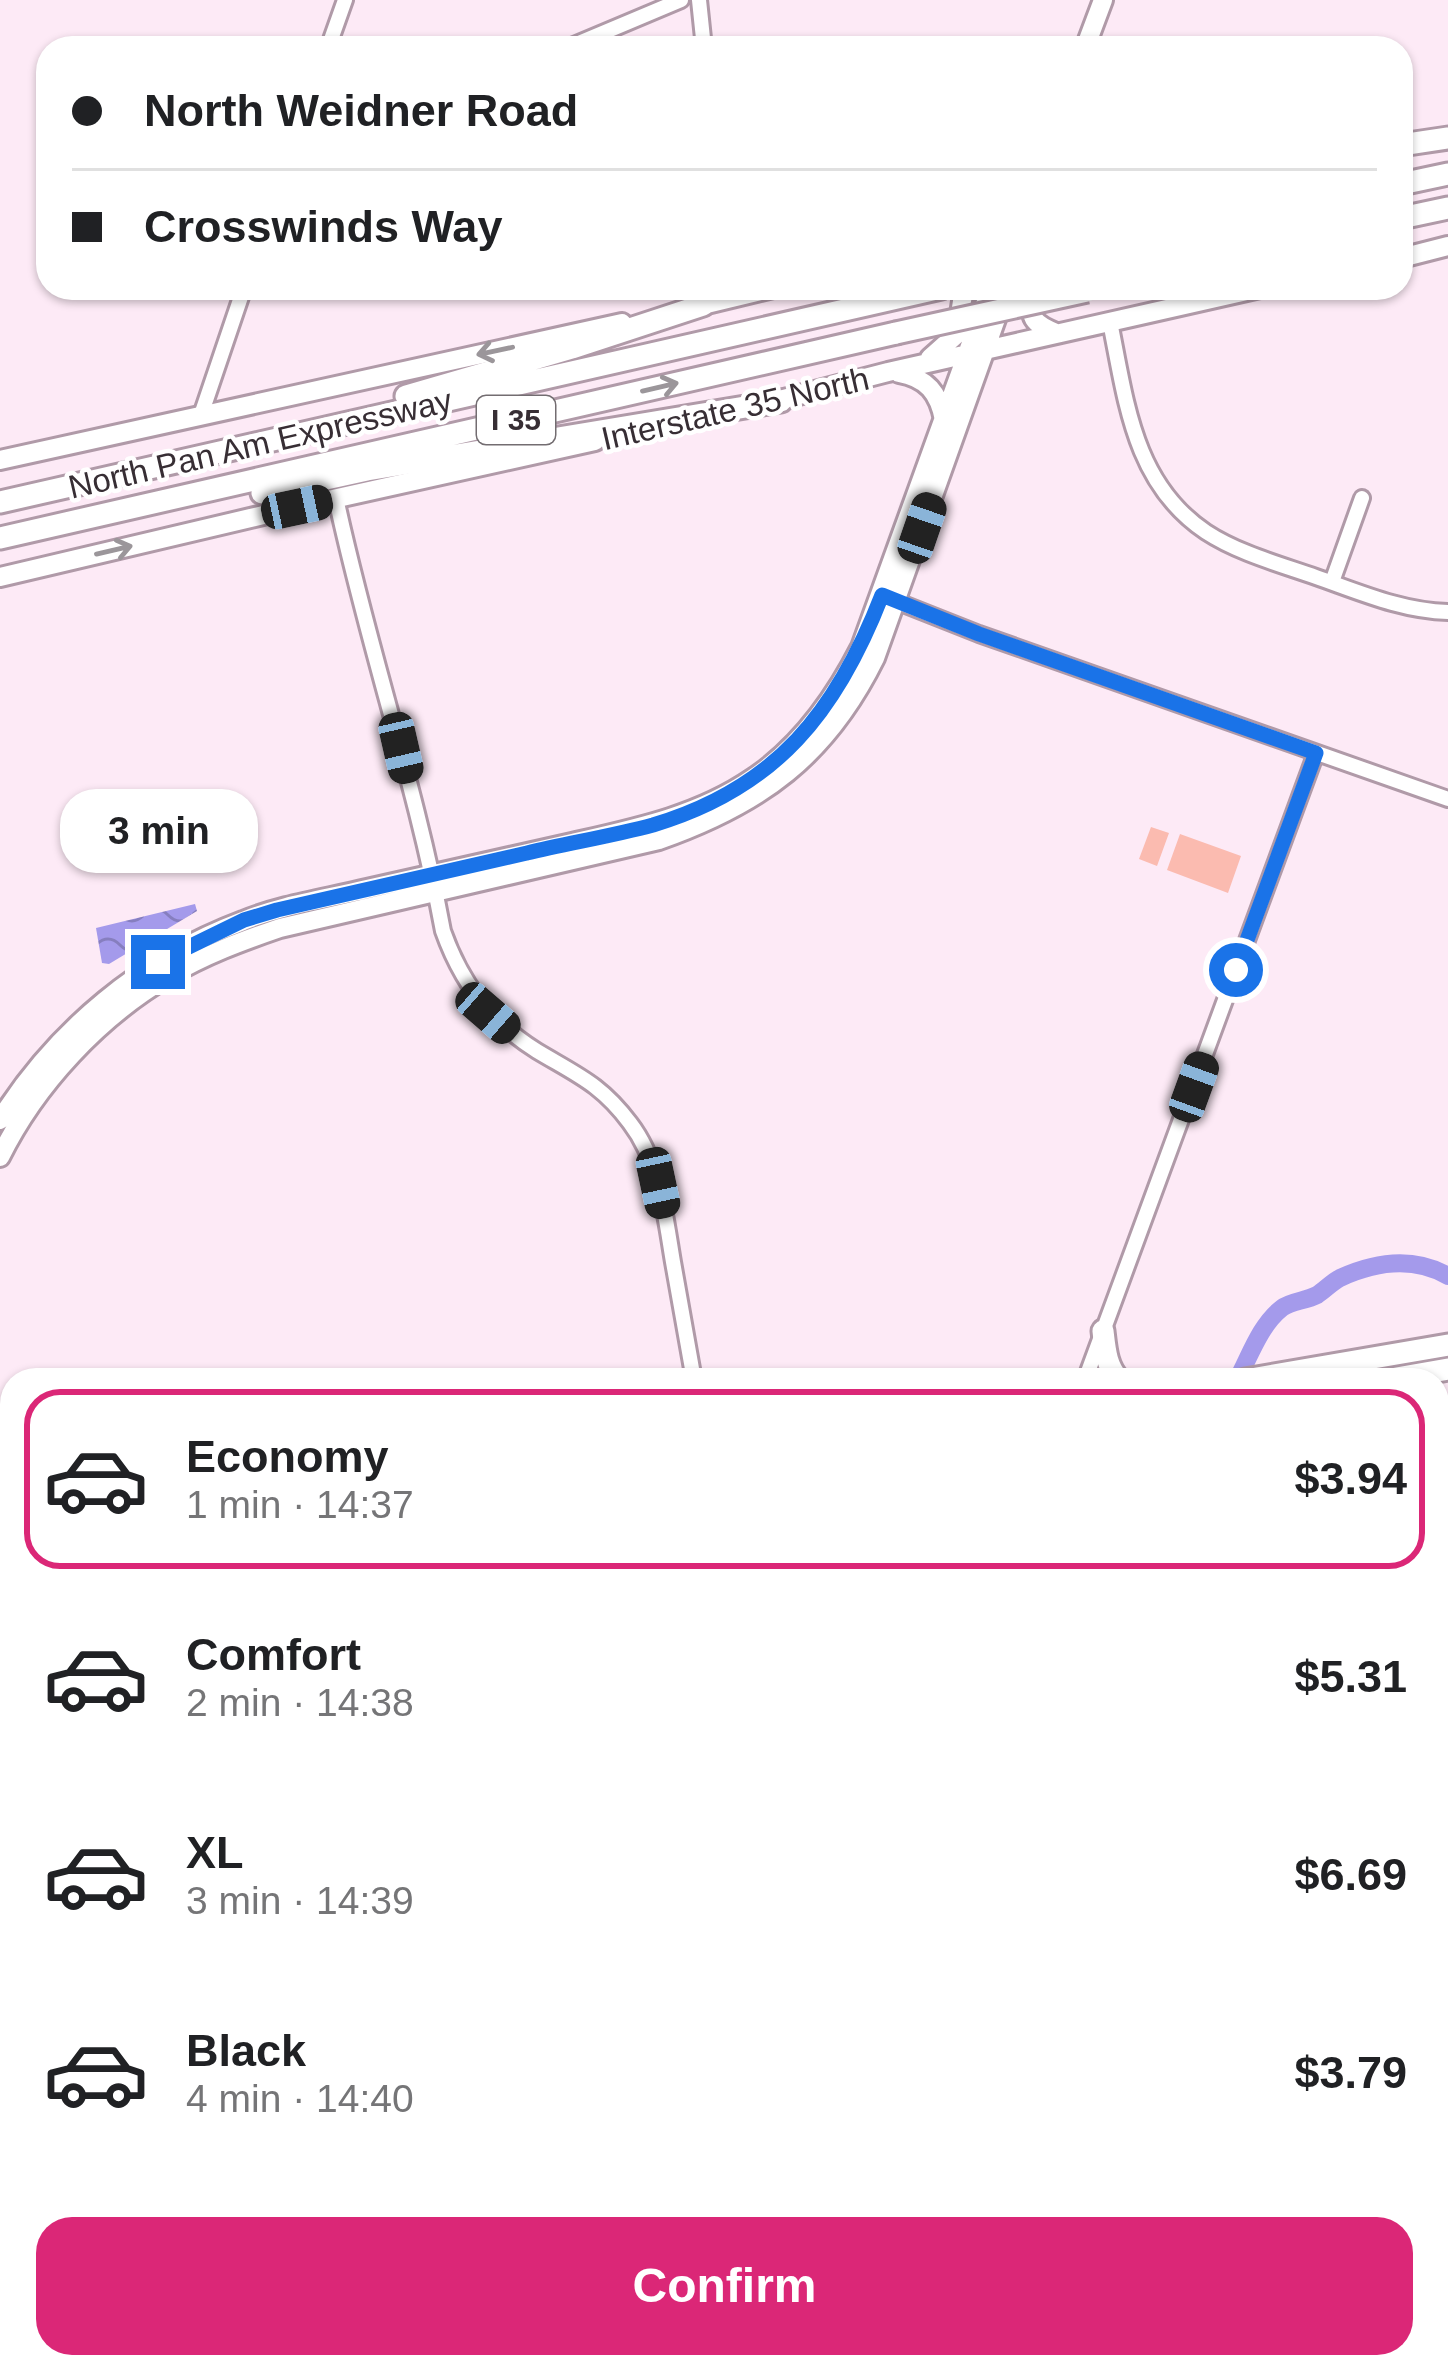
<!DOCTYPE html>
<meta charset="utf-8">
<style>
:root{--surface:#fff;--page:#f2f2f2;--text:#202124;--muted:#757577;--line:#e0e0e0;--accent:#db2777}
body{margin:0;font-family:Helvetica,sans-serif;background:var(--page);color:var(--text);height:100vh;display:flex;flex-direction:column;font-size:45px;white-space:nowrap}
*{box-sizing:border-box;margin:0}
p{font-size:39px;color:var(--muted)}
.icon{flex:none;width:66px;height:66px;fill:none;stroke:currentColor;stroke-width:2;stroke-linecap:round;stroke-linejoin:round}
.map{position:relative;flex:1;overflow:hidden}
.sheet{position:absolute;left:0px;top:1368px;width:1449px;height:1011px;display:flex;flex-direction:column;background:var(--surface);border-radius:36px 36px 0 0;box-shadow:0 3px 9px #0004}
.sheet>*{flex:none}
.hud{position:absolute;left:36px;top:36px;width:1377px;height:264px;border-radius:36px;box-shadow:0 3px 9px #0004;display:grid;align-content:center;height:264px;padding:0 36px;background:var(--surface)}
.end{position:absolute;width:54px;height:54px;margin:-27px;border:15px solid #1a73e8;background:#fff;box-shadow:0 0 0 6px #fff}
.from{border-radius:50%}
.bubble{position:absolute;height:84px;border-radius:36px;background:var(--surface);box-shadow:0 3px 9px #0004;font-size:39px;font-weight:800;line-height:84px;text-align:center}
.car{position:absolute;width:36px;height:72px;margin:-36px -18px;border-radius:15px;box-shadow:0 0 9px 3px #0007;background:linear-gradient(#222 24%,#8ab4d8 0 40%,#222 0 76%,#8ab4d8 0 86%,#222 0)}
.hud b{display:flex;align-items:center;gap:42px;height:114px;font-size:45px}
.hud b+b{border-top:3px solid var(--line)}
.hud i{width:30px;height:30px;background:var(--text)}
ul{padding:21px 0 0;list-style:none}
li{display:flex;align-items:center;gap:36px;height:180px;margin:0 24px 18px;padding:0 12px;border:6px solid transparent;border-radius:36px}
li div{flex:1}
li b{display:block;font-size:45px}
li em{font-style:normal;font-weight:800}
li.selected{border-color:var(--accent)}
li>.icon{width:108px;height:108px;stroke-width:1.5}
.action{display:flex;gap:24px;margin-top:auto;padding:24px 36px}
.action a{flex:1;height:138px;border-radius:36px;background:var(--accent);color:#fff;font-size:48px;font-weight:800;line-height:138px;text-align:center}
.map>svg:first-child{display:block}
.park{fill:#fbbbb0}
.water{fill:url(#water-waves)}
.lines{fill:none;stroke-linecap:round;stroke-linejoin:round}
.stream{stroke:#a49aeb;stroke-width:3}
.river{stroke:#a49aeb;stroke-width:18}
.minor-casing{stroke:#b09aa8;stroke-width:20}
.major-casing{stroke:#b09aa8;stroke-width:24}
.highway-casing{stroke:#b09aa8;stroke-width:27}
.minor{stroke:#fff;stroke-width:14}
.major{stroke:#fff;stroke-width:18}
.highway{stroke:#fff;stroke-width:21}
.rail{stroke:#9d8f98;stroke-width:3;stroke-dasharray:15 15;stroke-linecap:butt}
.highway-bridge-casing{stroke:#b09aa8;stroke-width:27;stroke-linecap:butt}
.highway-bridge{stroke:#fff;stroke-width:21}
.oneway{stroke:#9b969a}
.route{stroke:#1a73e8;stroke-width:15}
.labels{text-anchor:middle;stroke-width:9;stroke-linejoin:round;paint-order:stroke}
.shield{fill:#fff;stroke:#736d71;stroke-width:3}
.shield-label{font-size:30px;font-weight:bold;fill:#372e34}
.street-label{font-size:33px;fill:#372e34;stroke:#fff}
</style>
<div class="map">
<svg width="1448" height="2378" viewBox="0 0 1448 2378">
<defs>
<pattern id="water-waves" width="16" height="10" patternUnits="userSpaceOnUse" patternTransform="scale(3)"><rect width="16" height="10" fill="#a49aeb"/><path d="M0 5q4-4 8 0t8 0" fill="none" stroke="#867ebf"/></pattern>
</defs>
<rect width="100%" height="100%" fill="#fdeaf6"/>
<path class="park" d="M1151,827l18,6 -12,33 -18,-7z
M1180,834l61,22 -13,37 -61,-23z"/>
<path class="water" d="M195,904l2,7 -88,53 -7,-1 -6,-35z"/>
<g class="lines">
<path class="stream" d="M1437,1507l11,-15
M1437,1549l11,-15
M0,2182l12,-3
M493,2367l7,11
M620,2378l6,-11"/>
<path class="river" d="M1237,1380c13,-24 23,-55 45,-72 9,-7 24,-7 35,-13 8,-5 15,-13 23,-17 35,-16 73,-22 108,-2"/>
<defs>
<path id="minor" d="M699,0l5,48
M328,48l17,-48
M567,48l114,-48
M1110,322c16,78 23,161 96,210 32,21 73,32 110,45 43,15 86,34 132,35
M201,415l43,-127
M336,498c31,146 80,287 107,433 18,51 47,91 94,120 40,24 64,33 93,72 30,39 35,92 43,139 7,40 14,79 21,118
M1332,582l30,-84
M888,598l91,36 469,165
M1085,1380l231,-627
M12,1622l-9,6 -3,7 12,24
M0,1790l12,-2
M0,1807l12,-3
M1437,2068l11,4
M1437,2159l11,4
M0,2260l12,-2
M81,2367l2,11
M709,2378l5,-11
M945,2378l8,-11
M1298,2378l9,-11"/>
<path id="major" d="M1085,48l18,-48
M1401,258l47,-12
M1031,288c0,29 -3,33 25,45
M690,308l83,-20
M930,358l27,-24 7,-46
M899,373c28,5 40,20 45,47
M768,403l120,-31 372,-84
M0,460l622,-137
M0,577l297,-70 298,-66
M0,1120c57,-91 142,-161 243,-199 39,-16 83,-22 124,-32 68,-15 136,-31 205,-46 62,-14 126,-27 180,-64 48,-32 83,-81 109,-132l130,-359
M0,1157c36,-73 99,-140 169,-181 35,-21 73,-35 111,-48l379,-88c102,-36 167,-83 216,-182l132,-370
M0,1938l12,36
M415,2367l6,11"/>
<path id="highway" d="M1401,145l47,-7
M1401,184l47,-10
M1401,218l47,-10
M406,396l166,-48 131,-43
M262,493l105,-23 414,-69
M0,502l941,-214
M0,538l896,-205
M1103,1331c2,17 3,36 16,49
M1245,1380l203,-35
M1385,1380l63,-11
M0,1521l12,4
M0,1552l12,1"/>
</defs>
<use href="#minor" class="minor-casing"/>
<use href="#major" class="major-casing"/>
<use href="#highway" class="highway-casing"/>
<use href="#minor" class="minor"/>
<use href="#major" class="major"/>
<use href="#highway" class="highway"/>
<path class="rail" d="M1437,1525l11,-15
M791,2378l8,-11"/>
<defs>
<path id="highway-bridge" d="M896,333l191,-42"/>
</defs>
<use href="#highway-bridge" class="highway-bridge-casing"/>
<use href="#highway-bridge" class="highway-bridge"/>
</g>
<defs><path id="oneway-shaft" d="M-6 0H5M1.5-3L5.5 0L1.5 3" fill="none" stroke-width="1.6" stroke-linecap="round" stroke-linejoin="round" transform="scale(3)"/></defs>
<g class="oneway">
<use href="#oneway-shaft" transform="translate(495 351) rotate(168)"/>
<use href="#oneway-shaft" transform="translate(660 387) rotate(-13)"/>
<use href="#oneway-shaft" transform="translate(114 550) rotate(-13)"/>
</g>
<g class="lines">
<path class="route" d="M158,962l86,-42 33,-10c84,-19 167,-38 250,-57 42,-10 85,-17 126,-28 124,-37 184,-114 229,-230l97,39 337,119 -80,217"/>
</g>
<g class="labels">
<rect class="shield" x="477" y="396" width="78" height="48" rx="9"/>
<g class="shield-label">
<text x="516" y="430">I 35</text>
</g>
<g class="street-label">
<text transform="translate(735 408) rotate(-13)" y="12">Interstate 35 North</text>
<text transform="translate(260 443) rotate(-13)" y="12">North Pan Am Expressway</text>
</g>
</g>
</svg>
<i class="end from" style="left:1236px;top:970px"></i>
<i class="end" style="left:158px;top:962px"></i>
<div class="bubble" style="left:60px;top:789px;width:198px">3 min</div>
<i class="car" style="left:297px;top:507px;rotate:78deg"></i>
<i class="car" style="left:922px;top:528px;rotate:19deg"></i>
<i class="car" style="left:401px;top:748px;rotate:167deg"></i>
<i class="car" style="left:488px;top:1013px;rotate:131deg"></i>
<i class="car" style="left:1194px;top:1087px;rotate:20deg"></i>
<i class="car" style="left:658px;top:1183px;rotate:168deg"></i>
<div class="hud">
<b><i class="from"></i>North Weidner Road</b>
<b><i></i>Crosswinds Way</b>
</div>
<section class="sheet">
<ul>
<li class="selected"><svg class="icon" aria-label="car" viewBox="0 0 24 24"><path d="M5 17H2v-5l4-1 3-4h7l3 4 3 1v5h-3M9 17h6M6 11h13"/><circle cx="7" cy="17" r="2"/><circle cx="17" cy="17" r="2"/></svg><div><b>Economy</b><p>1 min · 14:37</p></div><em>$3.94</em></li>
<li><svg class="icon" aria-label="car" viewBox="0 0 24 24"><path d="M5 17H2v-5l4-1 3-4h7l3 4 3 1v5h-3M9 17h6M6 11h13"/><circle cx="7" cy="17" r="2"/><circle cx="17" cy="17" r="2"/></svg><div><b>Comfort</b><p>2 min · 14:38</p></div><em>$5.31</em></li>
<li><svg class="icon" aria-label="car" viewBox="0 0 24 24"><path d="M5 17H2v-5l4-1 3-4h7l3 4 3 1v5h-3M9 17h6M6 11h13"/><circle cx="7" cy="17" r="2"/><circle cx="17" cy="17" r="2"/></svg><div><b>XL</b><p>3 min · 14:39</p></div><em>$6.69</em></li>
<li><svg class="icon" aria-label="car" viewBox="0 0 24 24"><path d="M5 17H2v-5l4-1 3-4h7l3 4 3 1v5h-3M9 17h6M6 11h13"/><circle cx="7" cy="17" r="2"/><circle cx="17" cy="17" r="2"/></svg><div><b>Black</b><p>4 min · 14:40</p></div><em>$3.79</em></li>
</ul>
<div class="action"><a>Confirm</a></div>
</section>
</div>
